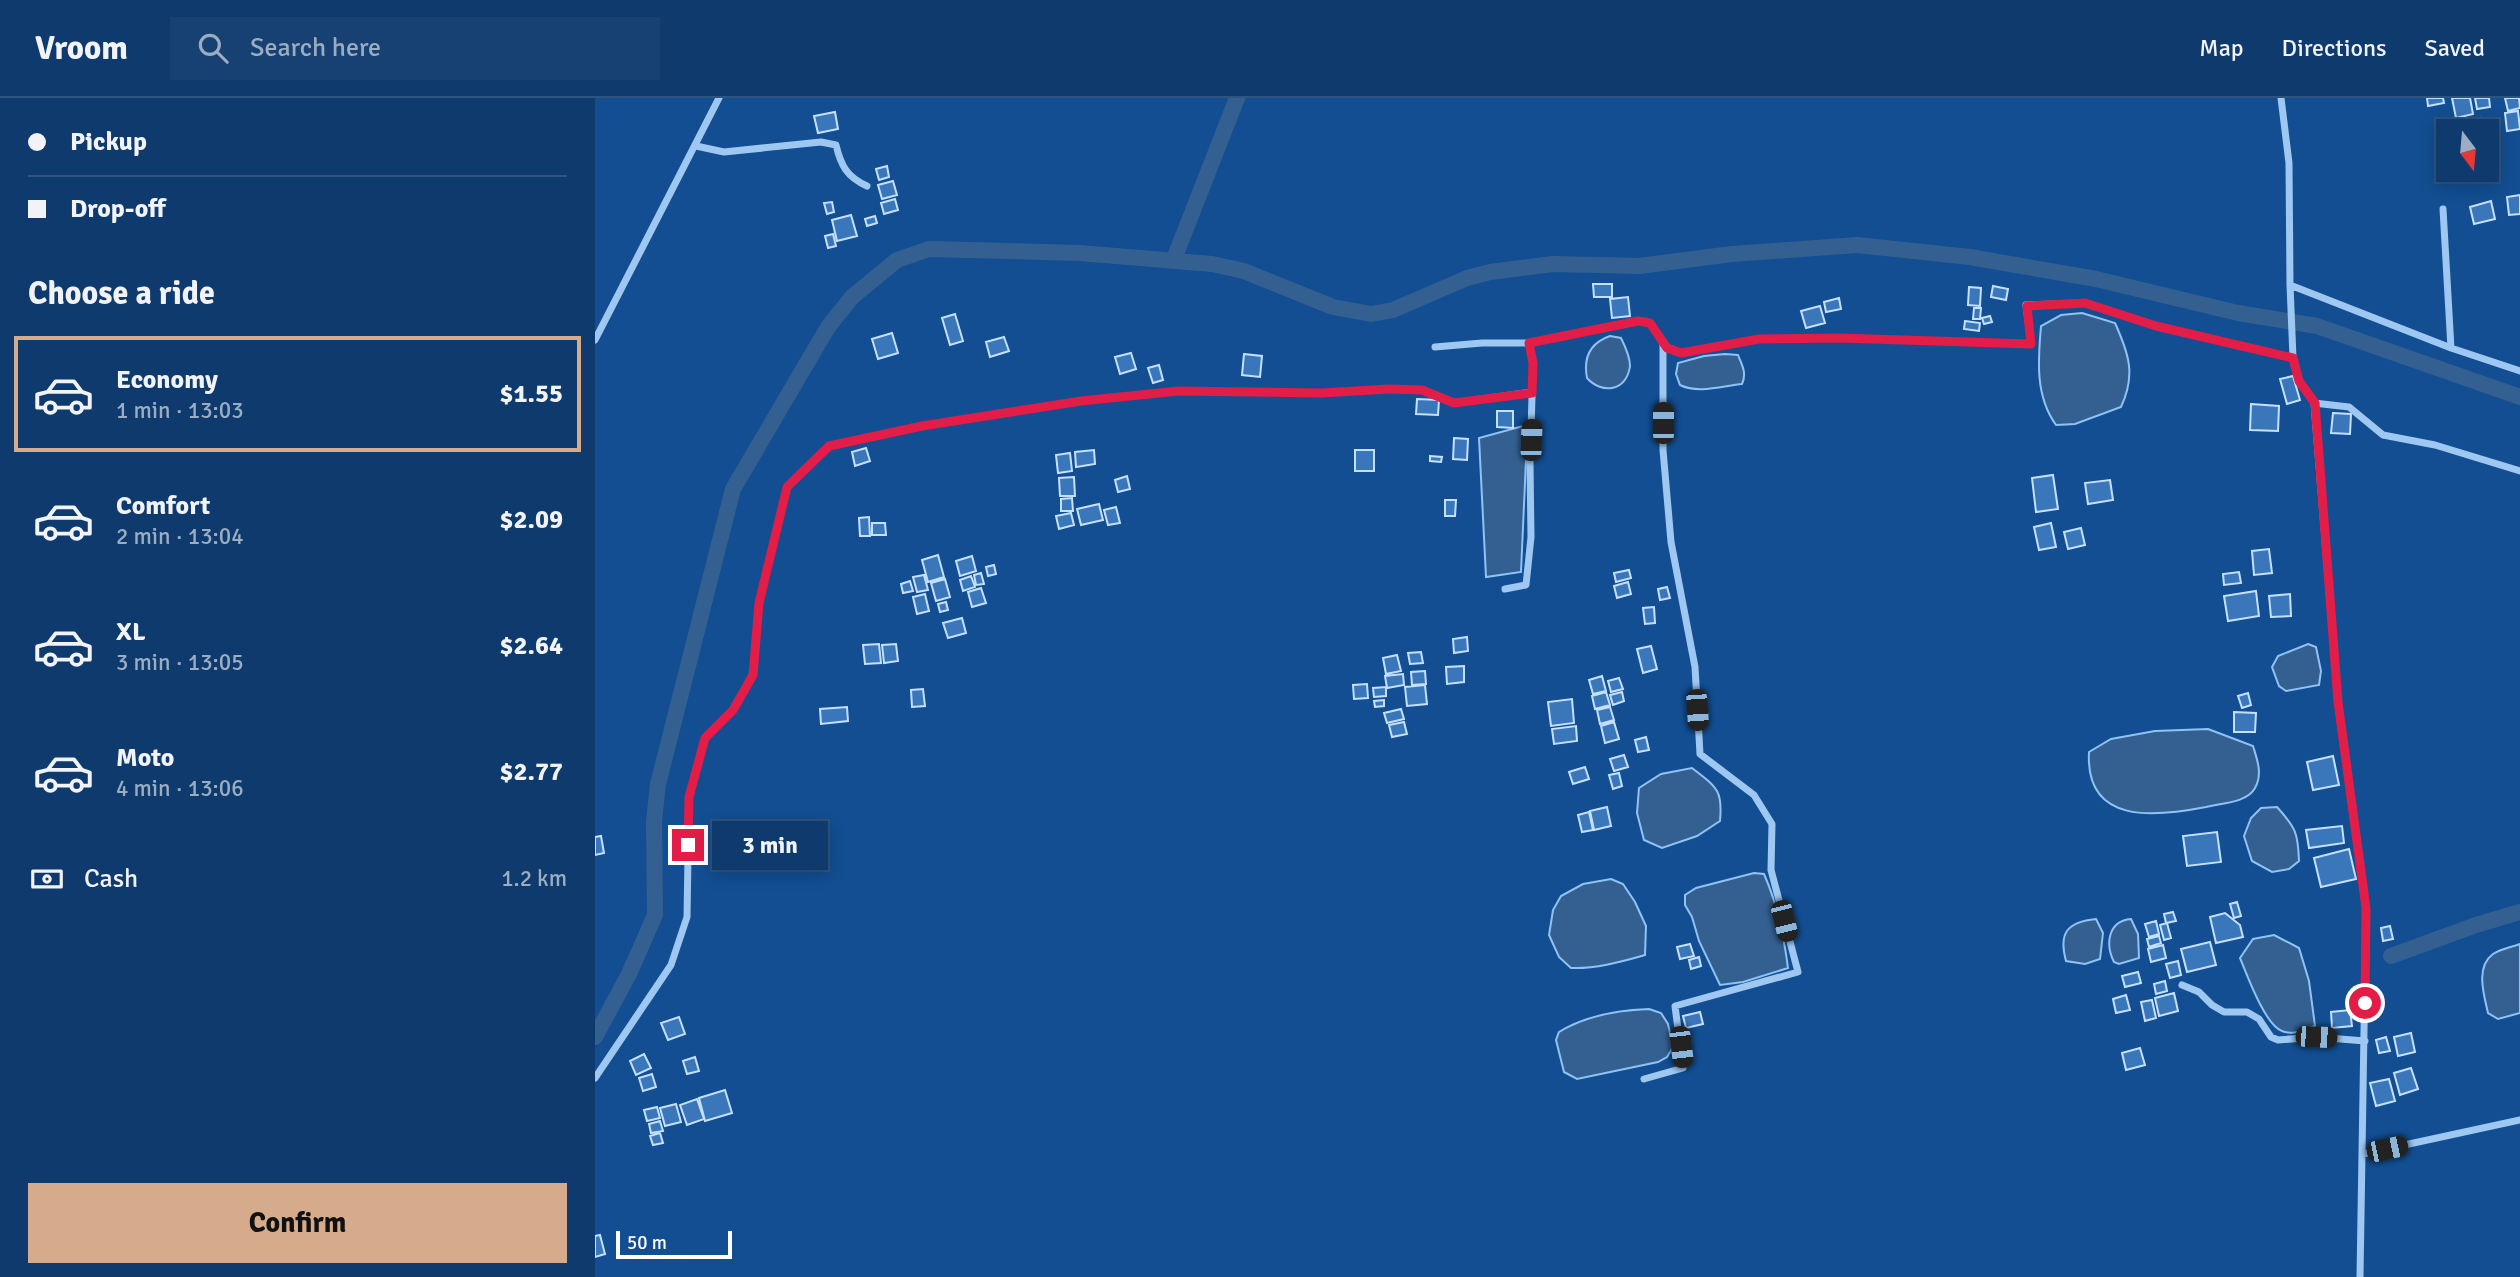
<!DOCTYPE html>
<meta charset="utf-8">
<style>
:root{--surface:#0e3a6d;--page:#174172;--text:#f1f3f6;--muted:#9badc2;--line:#2e5480;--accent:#d6ab8b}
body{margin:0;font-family:Signika,sans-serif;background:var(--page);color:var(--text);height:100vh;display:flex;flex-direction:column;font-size:26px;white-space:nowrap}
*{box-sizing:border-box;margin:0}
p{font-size:23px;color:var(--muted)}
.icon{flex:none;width:38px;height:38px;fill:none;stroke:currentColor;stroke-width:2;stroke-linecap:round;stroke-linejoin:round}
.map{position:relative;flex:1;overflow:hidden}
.sheet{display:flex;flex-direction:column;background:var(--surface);width:595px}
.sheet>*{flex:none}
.hud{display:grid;align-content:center;height:154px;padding:0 28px;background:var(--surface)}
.needle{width:46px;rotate:164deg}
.buttons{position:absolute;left:1841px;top:21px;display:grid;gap:14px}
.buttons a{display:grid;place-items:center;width:63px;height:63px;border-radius:0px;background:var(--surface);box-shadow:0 4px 18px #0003,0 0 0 2px var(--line);font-size:35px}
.scale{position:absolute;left:21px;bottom:18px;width:116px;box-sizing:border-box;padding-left:7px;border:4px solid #fff;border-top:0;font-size:19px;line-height:24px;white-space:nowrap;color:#fff;-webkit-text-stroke:5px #124e91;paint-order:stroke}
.end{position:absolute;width:32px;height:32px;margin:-16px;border:9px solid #e11d48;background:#fff;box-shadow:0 0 0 4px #fff}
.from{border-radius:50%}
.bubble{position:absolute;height:49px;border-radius:0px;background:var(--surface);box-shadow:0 4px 18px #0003,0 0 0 2px var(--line);font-size:23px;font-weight:800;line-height:49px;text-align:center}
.car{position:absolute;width:21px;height:42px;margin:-21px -10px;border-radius:9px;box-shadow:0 0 5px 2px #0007;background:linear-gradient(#222 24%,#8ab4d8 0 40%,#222 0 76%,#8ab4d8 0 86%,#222 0)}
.hud b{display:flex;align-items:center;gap:24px;height:66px;font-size:26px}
.hud b+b{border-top:2px solid var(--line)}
.hud i{width:18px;height:18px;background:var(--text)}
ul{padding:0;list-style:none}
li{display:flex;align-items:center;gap:21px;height:116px;margin:0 14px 10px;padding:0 14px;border:4px solid transparent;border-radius:0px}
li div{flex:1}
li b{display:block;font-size:26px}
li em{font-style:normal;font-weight:800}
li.active{border-color:var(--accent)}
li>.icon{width:63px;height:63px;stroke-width:1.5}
h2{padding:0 28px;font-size:32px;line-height:84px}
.pay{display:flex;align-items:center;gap:18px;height:77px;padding:0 28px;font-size:26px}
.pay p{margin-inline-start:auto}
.action{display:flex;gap:14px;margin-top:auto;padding:14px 28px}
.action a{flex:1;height:80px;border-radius:0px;background:var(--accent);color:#111;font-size:28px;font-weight:800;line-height:80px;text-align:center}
header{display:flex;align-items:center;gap:42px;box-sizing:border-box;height:98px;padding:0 35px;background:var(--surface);border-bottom:2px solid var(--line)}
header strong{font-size:33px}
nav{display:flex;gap:38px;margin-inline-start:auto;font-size:24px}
.search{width:490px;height:63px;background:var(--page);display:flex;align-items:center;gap:18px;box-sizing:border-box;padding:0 24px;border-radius:0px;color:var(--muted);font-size:26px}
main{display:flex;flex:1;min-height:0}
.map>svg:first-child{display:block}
.water{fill:#346091;stroke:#8fc3f6;stroke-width:2}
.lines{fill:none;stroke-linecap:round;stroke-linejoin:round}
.canal{stroke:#346091;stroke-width:16}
.building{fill:#3a77ba;stroke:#c5e0fd;stroke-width:2}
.street{stroke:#9ec7f2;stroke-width:7}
.route{stroke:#e11d48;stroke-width:9}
</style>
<header>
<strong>Vroom</strong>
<div class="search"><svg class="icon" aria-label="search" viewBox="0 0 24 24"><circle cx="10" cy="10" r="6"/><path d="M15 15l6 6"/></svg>Search here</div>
<nav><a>Map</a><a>Directions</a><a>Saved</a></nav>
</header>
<main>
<section class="sheet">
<div class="hud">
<b><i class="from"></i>Pickup</b>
<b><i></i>Drop-off</b>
</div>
<h2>Choose a ride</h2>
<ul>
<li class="active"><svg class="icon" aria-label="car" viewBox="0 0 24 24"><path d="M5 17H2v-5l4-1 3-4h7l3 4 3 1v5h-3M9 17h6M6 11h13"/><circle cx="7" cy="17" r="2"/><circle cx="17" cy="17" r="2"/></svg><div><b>Economy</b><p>1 min · 13:03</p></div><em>$1.55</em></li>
<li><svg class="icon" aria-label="car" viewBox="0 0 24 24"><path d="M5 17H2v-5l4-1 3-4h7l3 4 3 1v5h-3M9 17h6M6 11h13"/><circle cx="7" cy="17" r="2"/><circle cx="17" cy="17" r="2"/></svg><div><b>Comfort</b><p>2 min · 13:04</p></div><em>$2.09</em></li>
<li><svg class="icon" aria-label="car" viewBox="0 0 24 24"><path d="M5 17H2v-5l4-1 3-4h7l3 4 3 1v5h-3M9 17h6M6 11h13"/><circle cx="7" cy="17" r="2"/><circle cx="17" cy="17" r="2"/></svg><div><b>XL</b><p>3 min · 13:05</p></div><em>$2.64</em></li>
<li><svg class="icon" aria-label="car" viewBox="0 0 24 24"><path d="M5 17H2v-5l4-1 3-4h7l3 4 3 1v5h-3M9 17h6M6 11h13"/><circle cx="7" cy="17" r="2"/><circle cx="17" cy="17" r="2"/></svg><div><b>Moto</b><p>4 min · 13:06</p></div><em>$2.77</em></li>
</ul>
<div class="pay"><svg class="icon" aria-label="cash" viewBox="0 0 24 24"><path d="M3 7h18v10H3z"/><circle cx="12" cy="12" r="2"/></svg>Cash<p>1.2 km</p></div>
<div class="action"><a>Confirm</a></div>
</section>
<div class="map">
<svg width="1925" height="1179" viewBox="0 0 1925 1179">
<rect width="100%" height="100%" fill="#124e91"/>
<path class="water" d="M1487,215l33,10c14,31 21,52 6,84l-46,17 -19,1c-21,-29 -18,-65 -15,-99l20,-11z
M1015,238l11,2c4,8 9,20 9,28 -3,25 -28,29 -43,12 -4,-21 3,-35 23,-42z
M1130,256l13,1c4,10 9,18 4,29 -20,2 -44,10 -62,1l-4,-11 2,-11 26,-7z
M928,328l3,34 -5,112 -35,5 -7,-139z
M1713,546l8,3 5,24 -2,14 -33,6 -7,-5 -7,-19 6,-11z
M1613,631l45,17c4,13 10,28 2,42 -8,15 -34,15 -49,19 -51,10 -121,18 -117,-55l22,-13 44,-8z
M1097,670c24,19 31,21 28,53l-23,15 -35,12 -18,-8 -7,-27 2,-25 22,-14z
M1682,709c19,21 21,26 22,54l-10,8 -17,3 -20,-11 -8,-25 7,-18 10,-10z
M1159,775l10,1c13,29 20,63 24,94l-45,14 -23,3 -21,-44 -7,-24 -7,-12v-10l11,-7z
M1016,781l12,5 12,18 11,24 -1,29c-25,7 -49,14 -74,13l-12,-11 -10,-22 4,-25 8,-14 22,-12z
M1501,821l7,14 -3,26 -15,5 -19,-3c-8,-29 2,-39 30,-42z
M1536,821l7,15 1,24 -20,6 -5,-2c-9,-18 -6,-41 17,-43z
M1679,837l25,13 10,33 6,45c-11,3 -22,10 -33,5 -17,-6 -35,-56 -42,-73l13,-19z
M1925,846v69l-22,6 -10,-6c-4,-18 -13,-46 5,-59 7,-5 19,-7 27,-10z
M1054,911l12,4 7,11 5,23 -6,10 -9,5 -81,17 -13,-7 -8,-32 3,-8c26,-16 61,-22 90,-23z"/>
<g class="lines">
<path class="canal" d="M579,161l63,-161
M1796,858l85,-31 44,-13
M0,939l34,-63 26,-59 -1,-94 4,-37 75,-295 95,-162 24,-30 45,-37 32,-11 151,4 132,11 32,7 89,36 38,7 22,-4 74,-32 23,-6 63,-8 86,2 93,-12 125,-9 113,12 126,22 142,34 79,13 203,71"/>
</g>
<path class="building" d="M1832,0h16l1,5 -16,3z
M1857,0h18l3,16 -17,4z
M1880,0h14l1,9 -13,2z
M1910,0h14l1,10 -12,3z
M1923,13l2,18 -13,2 -2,-18z
M240,14l3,17 -20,4 -4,-17z
M1885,20l2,13h-19l-2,-10z
M1899,52l4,21 -18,3 -1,-4h8v-19z
M292,68l2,11 -10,3 -3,-11z
M298,83l4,14 -15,4 -4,-14z
M1925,97v19l-11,1 -2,-18z
M300,101l3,11 -14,4 -3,-11z
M1896,103l4,18 -21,5 -4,-17z
M237,104l2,10 -7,2 -3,-11z
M256,117l6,21 -20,5 -5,-21z
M280,118l2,7 -10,3 -2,-7z
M238,136l3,12 -8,2 -3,-12z
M998,186h19v13h-18z
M1398,188l15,3 -2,11 -15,-3z
M1374,189l12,1 -1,18 -12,-1z
M1033,199l2,19 -18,2 -2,-19z
M1244,200l2,11 -15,3 -2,-10z
M1225,208l5,17 -19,5 -5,-17z
M1379,210h7l-1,11h-7z
M360,216l8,27 -13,4 -8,-27z
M1395,218l2,6 -8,2 -2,-6z
M1370,223l15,2 -1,8 -15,-2z
M297,235l6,20 -20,6 -6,-20z
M409,239l5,14 -19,6 -4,-15z
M536,255l5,16 -16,5 -5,-17z
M649,256l18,2 -2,21 -18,-2z
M564,267l4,15 -10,3 -5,-15z
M1698,278l7,24 -13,4 -7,-25z
M822,301l22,1 -1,15 -22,-1z
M1656,306l28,2 -1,25 -28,-1z
M902,313h16v17l-16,-1z
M1738,315l18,1 -1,20 -19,-1z
M859,340l14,1 -1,21 -14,-1z
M271,350l4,13 -15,5 -3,-14z
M499,352l1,14 -19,3 -1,-15z
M760,352h19v21h-19z
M475,355l2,18 -14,2 -2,-18z
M835,358l12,1 -1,5 -11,-1z
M1458,377l5,34 -22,3 -4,-34z
M532,378l3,13 -12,3 -3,-12z
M479,379l1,19h-15l-1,-18z
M1515,382l3,20 -25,4 -3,-21z
M477,400l1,13h-12v-12z
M850,402h11l-1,16h-10z
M504,406l4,16 -22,5 -4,-16z
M521,409l4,16 -12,2 -4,-15z
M476,415l3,12 -15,4 -3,-13z
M274,419l1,19h-10l-1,-18z
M277,425h13l1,12h-14z
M1456,425l5,24 -17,3 -5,-23z
M1486,430l4,17 -17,4 -4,-17z
M1674,451l3,24 -18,2 -2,-24z
M343,457l6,22 -16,5 -6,-22z
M377,458l4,15 -16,5 -4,-15z
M399,467l2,9 -8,2 -2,-9z
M1034,472l2,8 -15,4 -2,-9z
M1644,474l2,11 -17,2 -1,-11z
M386,475l3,11 -8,1 -2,-10z
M329,477l4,15 -11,2 -4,-15z
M376,478l4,11 -12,4 -3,-11z
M350,481l5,18 -14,4 -5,-18z
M315,483l3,10 -10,2 -2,-9z
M1033,484l3,12 -14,4 -3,-12z
M1072,489l3,11 -10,2 -2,-11z
M386,490l5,15 -14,4 -4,-15z
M1661,493l3,25 -31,5 -4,-25z
M330,496l4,17 -12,3 -4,-17z
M1695,496l1,22 -20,1 -2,-21z
M351,504l2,8 -8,2 -2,-8z
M1059,509l1,16 -10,1 -2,-16z
M367,520l4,15 -18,5 -5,-15z
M872,539l1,14 -14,2 -1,-14z
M284,546l2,19 -16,1 -2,-19z
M301,546l2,17 -14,2 -2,-18z
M1056,548l6,23 -14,4 -6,-24z
M826,554l2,11 -13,1 -2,-11z
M802,557l4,16 -15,3 -3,-16z
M869,568v16l-17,2 -1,-17z
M830,573l1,13 -14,1 -1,-13z
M808,576l1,11 -17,3 -2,-12z
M1007,578l4,15 -13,3 -4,-14z
M1024,580l4,11 -12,3 -3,-11z
M772,586l1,14 -14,1 -1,-14z
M830,587l2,19 -20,2 -2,-19z
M791,589v9l-12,1 -1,-9z
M328,591l2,17 -13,1 -1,-17z
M1011,594l4,13 -15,4 -3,-13z
M1027,594l2,9 -11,4 -3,-10z
M1653,595l3,12 -9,3 -4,-12z
M977,601l2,24 -23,3 -3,-24z
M789,602v6l-9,1 -1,-6z
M252,609l1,14 -27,3 -1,-15z
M1015,609l4,13 -14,4 -3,-14z
M806,611l3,10 -17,4 -3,-10z
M1639,614l22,1 -1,19h-21z
M809,624l3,12 -15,3 -3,-12z
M1019,624l5,17 -14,4 -4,-17z
M981,628l1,15 -23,3 -2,-15z
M1051,639l3,13 -11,2 -3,-12z
M1029,657l4,12 -14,4 -4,-12z
M1738,658l6,29 -26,5 -6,-28z
M990,669l4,12 -16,5 -4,-12z
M1024,675l3,13 -9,3 -4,-14z
M1012,709l4,19 -17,4 -4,-19z
M994,714l4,18 -11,2 -4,-17z
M1747,728l2,17 -35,5 -3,-18z
M1622,734l4,30 -34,4 -4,-30z
M6,738l3,17 -9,2v-18z
M1754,751l7,30 -35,8 -7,-29z
M1642,804l4,14 -7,2 -4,-14z
M1578,814l3,9 -10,2 -2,-9z
M1630,815l15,12 3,12 -27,6 -6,-26z
M1561,823l3,13 -10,3 -4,-13z
M1572,825l4,15 -7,2 -4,-15z
M1795,828l3,13 -10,2 -2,-13z
M1564,838l2,7 -12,4 -2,-8z
M1615,844l6,23 -29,7 -6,-23z
M1095,846l4,12 -14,3 -3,-12z
M1568,847l3,13 -15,4 -3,-13z
M1104,859l2,9 -10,3 -2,-9z
M1583,863l3,14 -11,3 -4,-14z
M1543,874l3,11 -16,4 -3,-11z
M1570,883l2,10 -11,3 -2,-10z
M1579,895l4,18 -19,5 -4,-18z
M1531,897l4,15 -14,3 -3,-14z
M1557,902l4,18 -11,3 -4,-19z
M1755,912l2,16 -20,2 -1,-16z
M1105,914l3,12 -17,4 -3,-12z
M84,919l6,17 -17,6 -7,-17z
M1816,935l4,19 -17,4 -4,-19z
M1791,939l4,14 -11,2 -3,-13z
M1545,950l5,17 -19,5 -4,-17z
M49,956l7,14 -15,7 -6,-14z
M100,959l4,14 -12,3 -4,-13z
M1816,970l7,21 -18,6 -6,-22z
M57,976l4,13 -13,4 -4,-13z
M1794,981l6,22 -19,5 -6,-23z
M130,992l7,23 -27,8 -6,-23z
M102,1001l7,20 -17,6 -7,-20z
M81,1006l5,18 -16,4 -5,-18z
M62,1009l3,11 -13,3 -3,-11z
M65,1023l3,10 -12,2 -2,-9z
M65,1035l3,10 -10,2 -3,-9z
M5,1137l5,19 -10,3v-21z"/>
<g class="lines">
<path class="street" d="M1686,0l8,65 1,122 3,73 6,23 15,22 35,4 34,28 52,10 85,26
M101,48l28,6 97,-10 15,3c5,21 11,32 31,41
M1848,111l8,139
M1695,187l161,63 69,23
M0,242l124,-242
M840,249l47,-4h47l109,-22 12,2 17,24 14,6 78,-14 81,-1 191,6 -5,-39 59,-2 71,23 137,32
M1719,305l24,299 28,206 -6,369
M910,491l21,-4 5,-48 -1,-73 3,-101 -4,-20
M1587,887l17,7 13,13 12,7h23l12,7 12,18 7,3 38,-3 49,4
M0,980l76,-113 16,-48 2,-120 16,-59 28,-28 20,-35 6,-72 28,-116 43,-41 92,-20 159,-25 97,-10 143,2 68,-4 32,1 33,13 78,-11
M1049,981l39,-11 -8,-62 123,-34 -27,-102 1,-46 -18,-29 -54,-41 -5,-87 -24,-125 -8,-92v-109
M1768,1056l157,-34"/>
</g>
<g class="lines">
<path class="route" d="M93,747l1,-48 16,-59 28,-28 20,-35 6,-72 28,-116 42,-41 93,-20 159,-25 97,-10 143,2 68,-4 33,1 32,13 78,-10 1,-30 -4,-20 109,-22 12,2 17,25 14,5 78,-14 81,-1 191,6 -4,-38 58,-3 71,23 137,32 6,23 16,22 23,299 28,206 -1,95"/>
</g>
</svg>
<div class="buttons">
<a><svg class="needle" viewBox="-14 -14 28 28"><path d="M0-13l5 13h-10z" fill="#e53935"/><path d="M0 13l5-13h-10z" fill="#9badc2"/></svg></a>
</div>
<div class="scale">50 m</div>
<i class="end from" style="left:1770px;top:905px"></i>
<i class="end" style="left:93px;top:747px"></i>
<div class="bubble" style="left:117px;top:723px;width:116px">3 min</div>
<i class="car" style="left:1068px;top:325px;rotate:0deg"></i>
<i class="car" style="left:936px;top:342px;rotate:2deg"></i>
<i class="car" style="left:1102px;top:612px;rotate:176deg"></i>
<i class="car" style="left:1189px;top:823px;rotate:166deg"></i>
<i class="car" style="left:1721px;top:939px;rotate:92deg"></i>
<i class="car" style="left:1086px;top:949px;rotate:173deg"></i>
<i class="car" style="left:1792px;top:1051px;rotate:78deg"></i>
</div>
</main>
